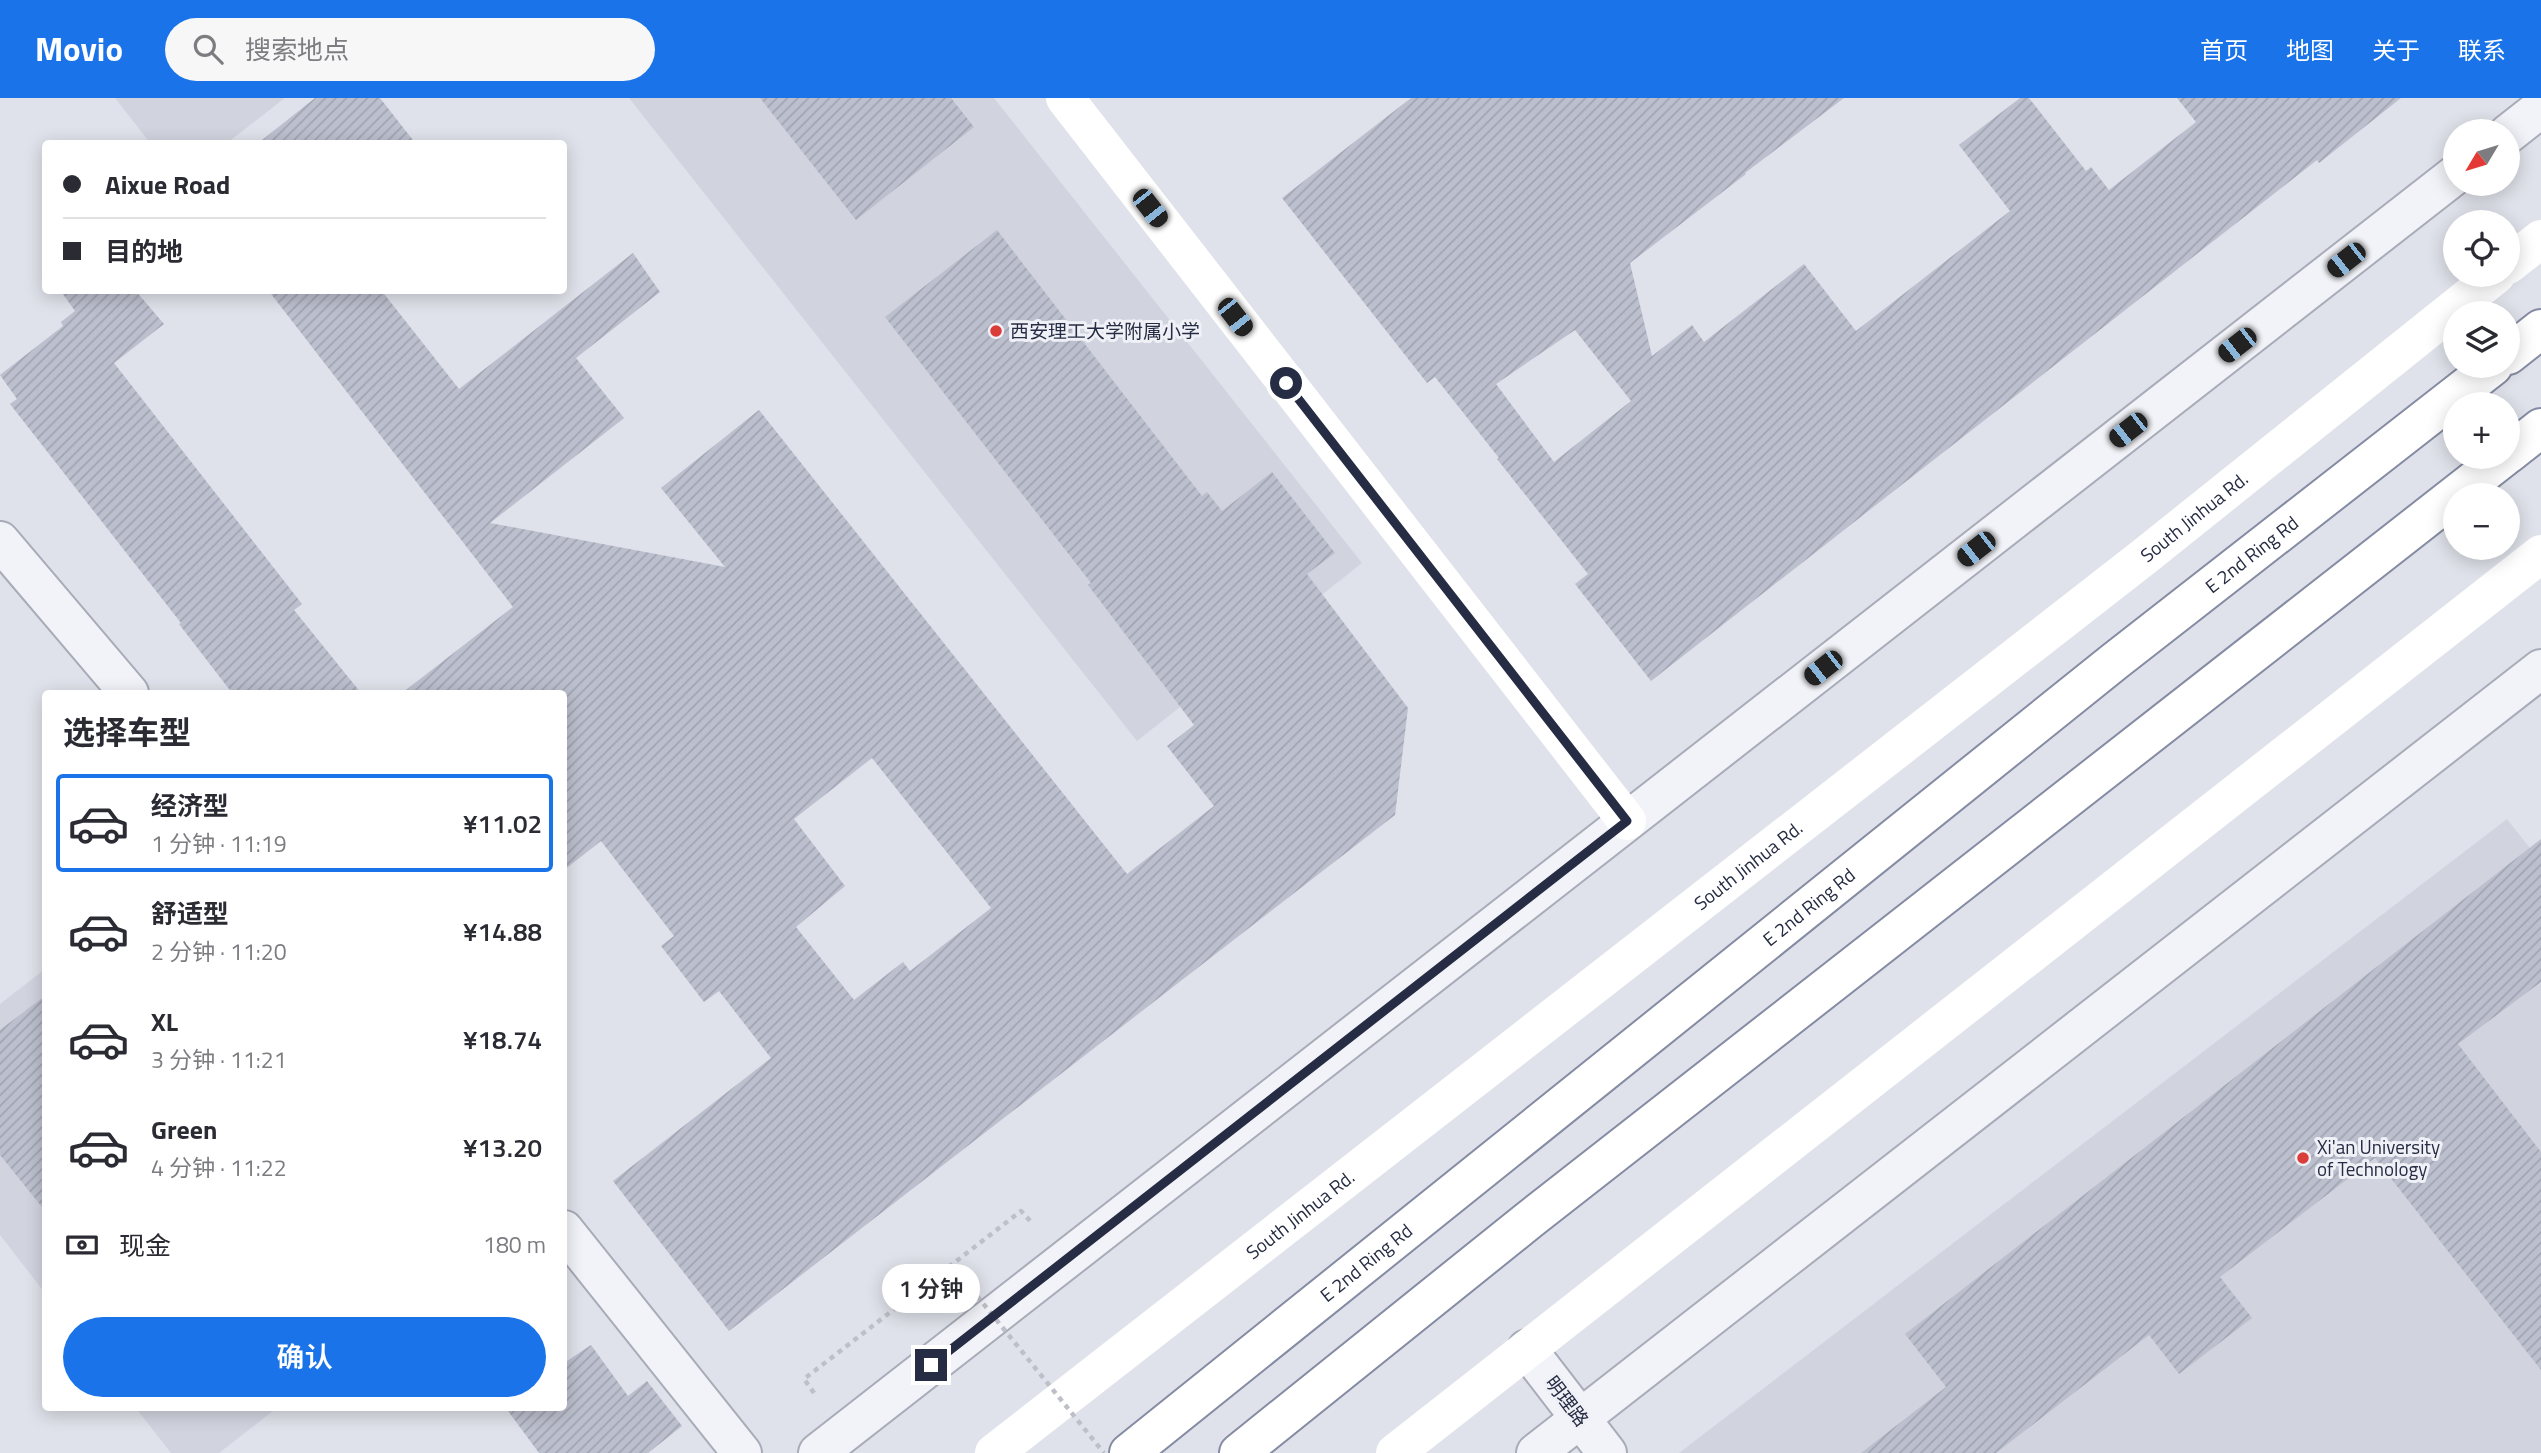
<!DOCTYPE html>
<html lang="zh">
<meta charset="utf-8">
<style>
:root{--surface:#fff;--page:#f7f7f7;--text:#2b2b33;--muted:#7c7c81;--line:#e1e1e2;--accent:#1a73e8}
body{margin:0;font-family:"Titillium Web","Noto Sans SC",sans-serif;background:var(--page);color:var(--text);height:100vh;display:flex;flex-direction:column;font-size:26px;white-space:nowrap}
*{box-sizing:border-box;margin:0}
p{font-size:23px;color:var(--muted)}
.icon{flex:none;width:38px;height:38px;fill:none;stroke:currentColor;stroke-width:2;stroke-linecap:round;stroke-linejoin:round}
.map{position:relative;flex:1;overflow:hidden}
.side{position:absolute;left:42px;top:592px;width:525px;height:721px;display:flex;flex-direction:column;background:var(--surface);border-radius:7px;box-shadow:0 4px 18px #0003}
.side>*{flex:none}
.guide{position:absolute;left:42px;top:42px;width:525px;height:154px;border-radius:7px;box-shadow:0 4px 18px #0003;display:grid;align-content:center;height:154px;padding:0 21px;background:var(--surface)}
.needle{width:46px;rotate:232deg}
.tools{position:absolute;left:2443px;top:21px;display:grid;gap:14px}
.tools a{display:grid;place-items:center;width:77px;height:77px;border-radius:50%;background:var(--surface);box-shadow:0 4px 18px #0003;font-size:35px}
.end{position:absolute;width:32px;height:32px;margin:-16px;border:9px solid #262c43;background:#fff;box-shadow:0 0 0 4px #fff}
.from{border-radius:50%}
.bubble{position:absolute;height:49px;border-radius:24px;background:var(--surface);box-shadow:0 4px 18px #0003;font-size:23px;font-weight:600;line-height:49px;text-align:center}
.car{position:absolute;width:21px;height:42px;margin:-21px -10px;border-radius:9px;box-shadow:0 0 5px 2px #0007;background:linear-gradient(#222 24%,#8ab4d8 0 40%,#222 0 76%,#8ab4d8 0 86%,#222 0)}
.guide b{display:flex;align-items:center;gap:24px;height:66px;font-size:26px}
.guide b+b{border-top:2px solid var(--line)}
.guide i{width:18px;height:18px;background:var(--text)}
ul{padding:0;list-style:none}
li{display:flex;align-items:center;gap:21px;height:98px;margin:0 14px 10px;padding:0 7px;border:4px solid transparent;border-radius:7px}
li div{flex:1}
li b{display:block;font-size:26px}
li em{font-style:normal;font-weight:600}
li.selected{border-color:var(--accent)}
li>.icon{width:63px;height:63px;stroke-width:1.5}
h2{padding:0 21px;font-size:32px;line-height:84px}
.pay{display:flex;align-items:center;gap:18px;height:77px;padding:0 21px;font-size:26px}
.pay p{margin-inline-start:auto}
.primary-button{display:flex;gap:14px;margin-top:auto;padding:14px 21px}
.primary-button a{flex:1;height:80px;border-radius:42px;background:var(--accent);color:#fff;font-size:28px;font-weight:600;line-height:80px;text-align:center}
header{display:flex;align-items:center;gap:42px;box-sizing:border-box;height:98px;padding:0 35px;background:var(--accent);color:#fff}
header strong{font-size:33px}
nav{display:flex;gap:38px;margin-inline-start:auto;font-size:24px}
.search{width:490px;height:63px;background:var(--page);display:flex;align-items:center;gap:18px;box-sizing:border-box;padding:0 24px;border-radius:38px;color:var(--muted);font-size:26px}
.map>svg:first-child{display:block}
.built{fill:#d1d4df}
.building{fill:url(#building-hatch);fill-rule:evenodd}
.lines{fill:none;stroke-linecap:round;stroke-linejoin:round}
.street-casing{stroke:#a8abb8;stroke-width:42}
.highway-casing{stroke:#858ba2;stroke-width:42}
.path{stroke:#bdbfc9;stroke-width:4.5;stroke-dasharray:5 5;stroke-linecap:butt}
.street{stroke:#f2f3f8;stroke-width:38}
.secondary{stroke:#fff;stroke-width:38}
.highway{stroke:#fff;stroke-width:38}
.path-bridge{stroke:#bdbfc9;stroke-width:4.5;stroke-dasharray:5 5;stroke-linecap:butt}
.route{stroke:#262c43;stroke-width:9}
.poi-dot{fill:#da3d39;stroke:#eff1f7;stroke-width:2.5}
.labels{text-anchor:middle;stroke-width:6;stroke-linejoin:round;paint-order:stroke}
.poi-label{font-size:19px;fill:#262c43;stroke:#eff1f7;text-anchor:start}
.street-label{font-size:19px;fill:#262c43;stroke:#eff1f7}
</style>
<header>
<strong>Movio</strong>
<div class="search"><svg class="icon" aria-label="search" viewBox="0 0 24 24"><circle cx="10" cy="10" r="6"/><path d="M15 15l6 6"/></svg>搜索地点</div>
<nav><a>首页</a><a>地图</a><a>关于</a><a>联系</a></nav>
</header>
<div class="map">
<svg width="2541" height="1355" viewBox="0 0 2541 1355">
<defs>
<pattern id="building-hatch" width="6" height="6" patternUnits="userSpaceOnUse" patternTransform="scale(1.75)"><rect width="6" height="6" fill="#bcbfcd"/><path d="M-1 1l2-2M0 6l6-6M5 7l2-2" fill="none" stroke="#a1a4b1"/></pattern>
</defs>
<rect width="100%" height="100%" fill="#dfe2ea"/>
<path class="built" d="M115,0h170l-58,45 -76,1z
M629,0h365l368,465 -225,178z
M2507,721l34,43v591h-862z
M45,871v324l-45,-58v-231z
M135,1309h143l-59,46h-48z"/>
<path class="building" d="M315,0h65l36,46h-159z
M760,0h191l23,29 -118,93z
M1411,0h433l-99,75 1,1 -116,89 22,93 40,-31 12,17 100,-78 52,67 154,-120 -51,-66 61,-47h9l57,73 5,-4 18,23 87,-68 -19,-24h224l-82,65 -2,-3 -666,521 -76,-97 13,-10 -91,-115 2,-1 -64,-81 -8,6 -145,-185zM1575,232l56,71 -77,61 -58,-78z
M997,132l205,266 5,-4 15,19 50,-39 63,81 -28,21 101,134 -13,107 -666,516 -116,-150 158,-123 -52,-67 -15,11 -43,-56 13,-10 -73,-95 -37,29v-177h-162l111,-86 -245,-317h113l78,99 174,-136 27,39 -84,66 48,60 -134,105 235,44 -64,-79 98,-78 368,464 87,-68 -47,-60 27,-21 -106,-140 3,-2 -206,-266zM872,660l119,150 -81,63 -7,-9 -49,38 -58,-73 49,-41 -51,-67z
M60,192h75l29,34 -50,39 188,241 -8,6 67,83h-129l-53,-69 2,-1 -171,-219 7,-5 -17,-24 63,-49 -2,-4 14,-11z
M2541,741v143l-83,62 83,108v218l-166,-212 -155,119 32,41 -73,56 -30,-39 -153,118h-135l85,-66 -41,-53z
M46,897v217l-46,-57v-125z
M591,1247l37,51 19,-15 35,45 -34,27h-109l-34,-46h59v-44z"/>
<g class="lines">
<defs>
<path id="street" d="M2508,36l33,-26
M0,443l129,152
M564,1132l178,223
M1527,1251l80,104
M818,1355l1637,-1278
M1536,1355l1005,-784"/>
<g id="highway">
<path d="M2508,257l33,-26"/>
<path d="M2508,356l33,-26"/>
<path id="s2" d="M1129,1355l986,-792 378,-295"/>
<path d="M1239,1355l290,-233 975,-763"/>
</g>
</defs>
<use href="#street" class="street-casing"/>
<use href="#highway" class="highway-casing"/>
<path class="path" d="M814,1295l-10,-14 217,-168 12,13"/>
<use href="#street" class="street"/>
<g class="secondary">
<path d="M1065,0l562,723"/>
<path d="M2508,167l33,-26"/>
<path id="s1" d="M994,1355l1151,-897 351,-281"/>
<path d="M1395,1355l1146,-899"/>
</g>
<use href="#highway" class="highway"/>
<path class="path-bridge" d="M952,1167l152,188"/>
</g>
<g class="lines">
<path class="route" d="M931,1267l696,-544 -341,-438"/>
</g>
<g class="poi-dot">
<circle cx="996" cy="233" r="7"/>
<circle cx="2303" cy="1060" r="7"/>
</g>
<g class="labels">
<g class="poi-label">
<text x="1010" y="240">西安理工大学附属小学</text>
<text x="2317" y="1056">Xi'an University<tspan x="2317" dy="22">of Technology</tspan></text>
</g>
<g class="street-label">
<text dy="7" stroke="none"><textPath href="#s1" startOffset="1522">South Jinhua Rd.</textPath></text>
<text dy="7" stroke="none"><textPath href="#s2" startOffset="1438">E 2nd Ring Rd</textPath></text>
<text dy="7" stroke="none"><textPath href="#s1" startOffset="956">South Jinhua Rd.</textPath></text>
<text dy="7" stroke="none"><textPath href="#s2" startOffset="872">E 2nd Ring Rd</textPath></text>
<text dy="7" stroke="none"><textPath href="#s1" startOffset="388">South Jinhua Rd.</textPath></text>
<text dy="7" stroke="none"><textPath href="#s2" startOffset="304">E 2nd Ring Rd</textPath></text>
<text transform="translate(1567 1303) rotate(53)" y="7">明理路</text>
</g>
</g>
</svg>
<div class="tools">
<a><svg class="needle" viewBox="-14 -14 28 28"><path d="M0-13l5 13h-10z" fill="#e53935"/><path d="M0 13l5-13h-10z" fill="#7c7c81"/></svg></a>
<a><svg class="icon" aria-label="locate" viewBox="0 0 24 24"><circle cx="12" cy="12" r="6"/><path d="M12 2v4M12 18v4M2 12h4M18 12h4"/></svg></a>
<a><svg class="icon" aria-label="layers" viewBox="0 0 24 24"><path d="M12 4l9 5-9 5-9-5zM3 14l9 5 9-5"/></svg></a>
<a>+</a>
<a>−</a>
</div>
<i class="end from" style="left:1286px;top:285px"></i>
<i class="end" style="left:931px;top:1267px"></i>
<div class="bubble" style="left:882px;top:1166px;width:98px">1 分钟</div>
<i class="car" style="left:1150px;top:110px;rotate:142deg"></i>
<i class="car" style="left:2346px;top:162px;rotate:232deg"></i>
<i class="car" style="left:1235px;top:219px;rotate:142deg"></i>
<i class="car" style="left:2237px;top:247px;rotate:232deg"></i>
<i class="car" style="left:2128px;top:332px;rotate:232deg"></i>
<i class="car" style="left:1976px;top:451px;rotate:232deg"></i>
<i class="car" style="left:1823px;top:570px;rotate:232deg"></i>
<div class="guide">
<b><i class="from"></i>Aixue Road</b>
<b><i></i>目的地</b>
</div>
<section class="side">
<h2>选择车型</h2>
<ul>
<li class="selected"><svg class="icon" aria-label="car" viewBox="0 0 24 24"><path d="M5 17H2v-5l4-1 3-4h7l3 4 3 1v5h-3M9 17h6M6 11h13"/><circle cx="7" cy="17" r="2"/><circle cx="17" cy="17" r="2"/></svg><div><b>经济型</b><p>1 分钟 · 11:19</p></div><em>¥11.02</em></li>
<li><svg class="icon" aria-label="car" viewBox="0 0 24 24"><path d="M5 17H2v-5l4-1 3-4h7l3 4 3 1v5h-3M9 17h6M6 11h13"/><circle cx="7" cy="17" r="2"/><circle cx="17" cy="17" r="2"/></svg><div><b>舒适型</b><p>2 分钟 · 11:20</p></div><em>¥14.88</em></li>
<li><svg class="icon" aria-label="car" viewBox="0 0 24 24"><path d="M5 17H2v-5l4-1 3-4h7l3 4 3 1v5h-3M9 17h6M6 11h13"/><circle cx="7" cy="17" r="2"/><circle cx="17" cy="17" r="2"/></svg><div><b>XL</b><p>3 分钟 · 11:21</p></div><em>¥18.74</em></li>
<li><svg class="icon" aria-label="car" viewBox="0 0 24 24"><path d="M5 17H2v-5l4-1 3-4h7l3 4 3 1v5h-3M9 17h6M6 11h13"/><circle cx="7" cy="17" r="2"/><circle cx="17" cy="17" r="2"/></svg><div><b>Green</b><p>4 分钟 · 11:22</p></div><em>¥13.20</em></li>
</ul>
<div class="pay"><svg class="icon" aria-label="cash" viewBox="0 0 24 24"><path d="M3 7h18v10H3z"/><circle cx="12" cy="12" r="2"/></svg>现金<p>180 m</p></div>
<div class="primary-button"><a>确认</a></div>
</section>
</div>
